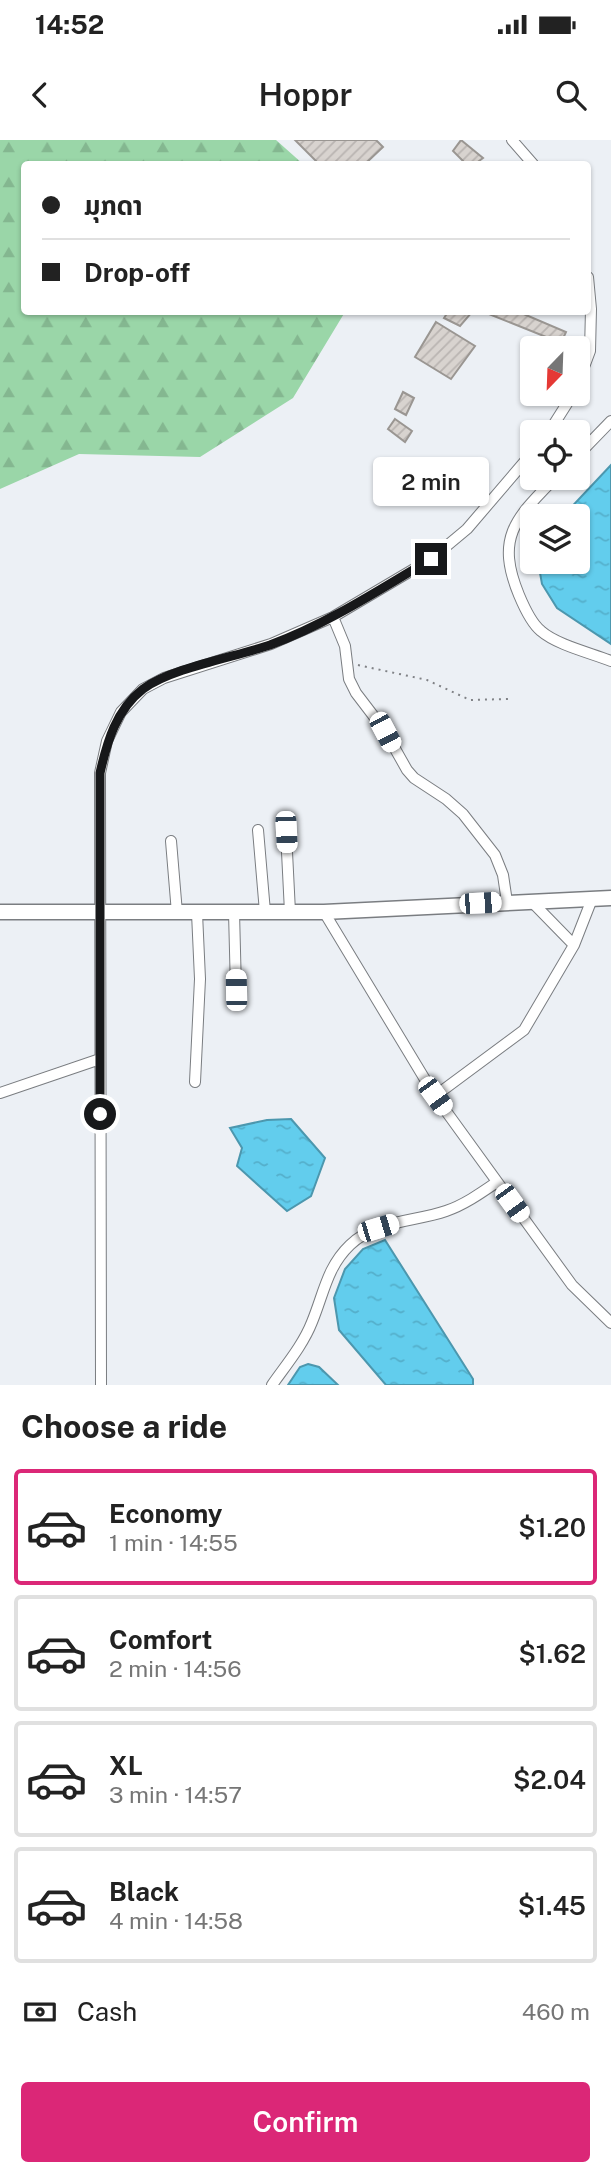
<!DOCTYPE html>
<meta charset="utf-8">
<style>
:root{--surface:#fff;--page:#f2f2f2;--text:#222;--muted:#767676;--line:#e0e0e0;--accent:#db2777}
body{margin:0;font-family:"Public Sans","Noto Sans Lao",sans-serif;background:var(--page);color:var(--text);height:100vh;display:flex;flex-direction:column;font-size:26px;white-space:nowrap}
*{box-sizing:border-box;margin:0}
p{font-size:23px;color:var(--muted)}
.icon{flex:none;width:38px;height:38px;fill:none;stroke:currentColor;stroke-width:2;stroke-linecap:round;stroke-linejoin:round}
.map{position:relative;height:1245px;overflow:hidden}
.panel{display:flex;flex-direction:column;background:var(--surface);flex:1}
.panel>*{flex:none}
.guide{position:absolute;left:21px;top:21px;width:570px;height:154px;border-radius:7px;box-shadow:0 2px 5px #0004;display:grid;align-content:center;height:154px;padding:0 21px;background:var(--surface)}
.needle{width:46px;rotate:203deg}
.controls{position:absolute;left:520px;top:196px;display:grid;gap:14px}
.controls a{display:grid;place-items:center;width:70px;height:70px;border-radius:7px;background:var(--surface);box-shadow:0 2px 5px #0004;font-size:35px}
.end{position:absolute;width:32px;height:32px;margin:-16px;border:9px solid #17181a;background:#fff;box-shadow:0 0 0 4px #fff}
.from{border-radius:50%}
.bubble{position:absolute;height:49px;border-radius:7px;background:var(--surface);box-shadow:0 2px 5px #0004;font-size:23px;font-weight:600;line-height:49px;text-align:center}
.car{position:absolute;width:21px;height:42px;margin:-21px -10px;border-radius:9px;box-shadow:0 0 5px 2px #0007;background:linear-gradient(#fff 24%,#345 0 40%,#fff 0 76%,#345 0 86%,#fff 0)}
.guide b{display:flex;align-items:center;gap:24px;height:66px;font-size:26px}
.guide b+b{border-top:2px solid var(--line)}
.guide i{width:18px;height:18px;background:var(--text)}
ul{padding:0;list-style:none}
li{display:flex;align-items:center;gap:21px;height:116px;margin:0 14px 10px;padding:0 7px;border:4px solid var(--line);border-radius:7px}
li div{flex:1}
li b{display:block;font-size:26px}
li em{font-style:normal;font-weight:600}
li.current{border-color:var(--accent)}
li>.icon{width:63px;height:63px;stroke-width:1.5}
h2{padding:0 21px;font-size:32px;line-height:84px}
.pay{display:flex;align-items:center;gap:18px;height:77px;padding:0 21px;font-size:26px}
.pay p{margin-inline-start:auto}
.primary-button{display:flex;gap:14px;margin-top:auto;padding:14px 21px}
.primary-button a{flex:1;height:80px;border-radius:7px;background:var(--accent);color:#fff;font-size:28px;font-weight:600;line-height:80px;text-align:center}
.status{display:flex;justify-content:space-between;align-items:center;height:49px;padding:0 35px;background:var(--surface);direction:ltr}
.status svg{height:19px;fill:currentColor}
header{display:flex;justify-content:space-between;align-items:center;height:91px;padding:0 21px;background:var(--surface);font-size:32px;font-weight:600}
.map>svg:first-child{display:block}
.forest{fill:url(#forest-firs)}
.water{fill:url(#water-ripples);stroke:#4c97ae;stroke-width:2}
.building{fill:url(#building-hatch);stroke:#9a9692;stroke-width:2}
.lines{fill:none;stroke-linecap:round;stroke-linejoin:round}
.street-casing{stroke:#7a7d81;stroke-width:12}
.secondary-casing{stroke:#7a7d81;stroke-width:17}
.path{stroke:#808286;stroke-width:2;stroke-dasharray:2 5;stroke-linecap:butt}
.street{stroke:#fff;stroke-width:10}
.secondary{stroke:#fff;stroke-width:14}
.route{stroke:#17181a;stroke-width:9}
</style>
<div class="status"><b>14:52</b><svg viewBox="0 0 49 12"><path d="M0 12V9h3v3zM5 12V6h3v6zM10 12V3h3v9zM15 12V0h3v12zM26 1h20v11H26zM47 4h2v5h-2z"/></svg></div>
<header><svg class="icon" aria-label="back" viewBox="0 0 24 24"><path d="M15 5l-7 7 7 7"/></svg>Hoppr<svg class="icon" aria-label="search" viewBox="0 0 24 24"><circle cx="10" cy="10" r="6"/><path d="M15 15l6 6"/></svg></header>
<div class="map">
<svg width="611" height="1245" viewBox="0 0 611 1245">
<defs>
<pattern id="forest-firs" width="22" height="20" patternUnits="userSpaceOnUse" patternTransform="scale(1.75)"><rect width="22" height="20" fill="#9ad6a8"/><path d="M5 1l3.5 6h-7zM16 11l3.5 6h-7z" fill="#84b790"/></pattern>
<pattern id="water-ripples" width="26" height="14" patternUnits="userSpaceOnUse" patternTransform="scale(1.75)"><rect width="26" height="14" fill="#62cded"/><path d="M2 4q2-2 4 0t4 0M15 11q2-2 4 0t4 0" fill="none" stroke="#54afcb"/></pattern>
<pattern id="building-hatch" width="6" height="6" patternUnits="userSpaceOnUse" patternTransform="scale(1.75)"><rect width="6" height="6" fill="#d8d3cf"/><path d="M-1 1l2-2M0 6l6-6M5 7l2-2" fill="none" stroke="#b9b4b1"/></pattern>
</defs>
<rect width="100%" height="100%" fill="#ecf0f5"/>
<path class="forest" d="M0,0h276l27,24h-279v148h321l-52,86 -93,59 -121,-3 -79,35z"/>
<path class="water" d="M611,325v179l-54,-36 -15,-24 -4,-22h40v-46h-15z
M291,979l34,39 -14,38 -24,15 -50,-45 5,-18 -12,-20 37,-8z
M385,1100l88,139v6h-87l-47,-55 -5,-32 11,-29 18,-20z
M308,1224l11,3 19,18h-50l12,-18z"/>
<path class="building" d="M295,0h81l7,7 -18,17h-46z
M461,0l22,18 -8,6h-9l-13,-13z
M448,172h24l-12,14 -16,-8z
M484,172h35l47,20 -5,11z
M436,182l39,24 -24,33 -36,-22z
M403,252l11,6 -8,17 -11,-6z
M395,279l17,12 -7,11 -17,-13z"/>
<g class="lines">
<defs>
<path id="street" d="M512,0l21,24
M578,243l12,-32 1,-42 -3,-32
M549,292l24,-38
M578,315l33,-34
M555,338c-39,40 -60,59 -36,117 5,12 12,28 22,36 16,14 50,22 70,30
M333,477l12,29 4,33 7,14 29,38 22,39 7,8 32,21 17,15 32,41 8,20 4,27
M258,690l7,82
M286,692l4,80
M171,701l6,72
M532,762l42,43
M234,772l2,78
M324,772l111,184 137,189 39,38
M195,942l5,-103 -3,-66
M0,953l100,-34
M435,956l89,-66 50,-85 18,-46
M101,1245l-1,-612 7,-32 14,-29 22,-23 21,-11 107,-34 62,-27 98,-58 36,-30 65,-76
M272,1245c14,-20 31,-40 40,-63 12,-29 15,-55 38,-77 26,-25 64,-23 96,-34 18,-6 35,-18 51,-29"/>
<path id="secondary" d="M0,772h324l287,-14"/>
</defs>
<use href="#street" class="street-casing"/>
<use href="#secondary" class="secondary-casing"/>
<path class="path" d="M358,525l69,15 43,20 38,-1"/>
<use href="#street" class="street"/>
<use href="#secondary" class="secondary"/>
</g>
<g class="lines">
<path class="route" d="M100,974v-341c7,-31 16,-63 43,-84 28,-21 92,-32 127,-44 57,-21 109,-55 161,-86"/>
</g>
</svg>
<div class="controls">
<a><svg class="needle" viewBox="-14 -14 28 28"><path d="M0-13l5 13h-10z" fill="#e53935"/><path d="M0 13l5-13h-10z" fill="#767676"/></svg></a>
<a><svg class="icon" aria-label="locate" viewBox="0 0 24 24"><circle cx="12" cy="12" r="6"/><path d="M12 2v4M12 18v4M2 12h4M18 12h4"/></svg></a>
<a><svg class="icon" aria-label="layers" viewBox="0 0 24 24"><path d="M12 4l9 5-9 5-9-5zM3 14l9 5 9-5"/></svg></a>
</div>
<i class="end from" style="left:100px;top:974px"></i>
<i class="end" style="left:431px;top:419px"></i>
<div class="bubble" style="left:373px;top:317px;width:116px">2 min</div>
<i class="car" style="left:385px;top:592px;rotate:152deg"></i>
<i class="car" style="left:286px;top:692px;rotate:177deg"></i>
<i class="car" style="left:480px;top:763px;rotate:87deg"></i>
<i class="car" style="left:236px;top:850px;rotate:359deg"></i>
<i class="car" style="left:435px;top:956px;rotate:144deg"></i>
<i class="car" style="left:512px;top:1063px;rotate:144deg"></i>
<i class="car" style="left:378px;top:1088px;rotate:73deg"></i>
<div class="guide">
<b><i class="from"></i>ມຸກດາ</b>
<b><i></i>Drop-off</b>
</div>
</div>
<section class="panel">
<h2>Choose a ride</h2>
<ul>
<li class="current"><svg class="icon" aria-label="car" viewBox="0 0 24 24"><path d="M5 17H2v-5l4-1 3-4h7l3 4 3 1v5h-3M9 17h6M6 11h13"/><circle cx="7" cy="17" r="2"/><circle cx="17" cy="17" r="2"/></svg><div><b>Economy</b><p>1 min · 14:55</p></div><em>$1.20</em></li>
<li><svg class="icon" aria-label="car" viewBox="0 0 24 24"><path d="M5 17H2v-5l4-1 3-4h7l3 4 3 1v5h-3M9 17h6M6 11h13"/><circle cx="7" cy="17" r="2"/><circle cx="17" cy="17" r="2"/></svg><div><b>Comfort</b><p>2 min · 14:56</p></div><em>$1.62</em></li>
<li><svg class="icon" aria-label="car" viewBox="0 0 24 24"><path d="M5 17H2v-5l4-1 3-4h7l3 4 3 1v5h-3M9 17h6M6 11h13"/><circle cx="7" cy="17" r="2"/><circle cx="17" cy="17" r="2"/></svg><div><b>XL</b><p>3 min · 14:57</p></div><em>$2.04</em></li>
<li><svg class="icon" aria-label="car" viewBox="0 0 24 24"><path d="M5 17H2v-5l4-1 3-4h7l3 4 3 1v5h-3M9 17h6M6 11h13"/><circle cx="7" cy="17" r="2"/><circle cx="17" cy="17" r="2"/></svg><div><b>Black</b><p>4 min · 14:58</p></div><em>$1.45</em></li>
</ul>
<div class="pay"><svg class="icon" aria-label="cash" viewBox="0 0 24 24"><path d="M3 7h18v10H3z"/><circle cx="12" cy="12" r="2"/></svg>Cash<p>460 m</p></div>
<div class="primary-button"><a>Confirm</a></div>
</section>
